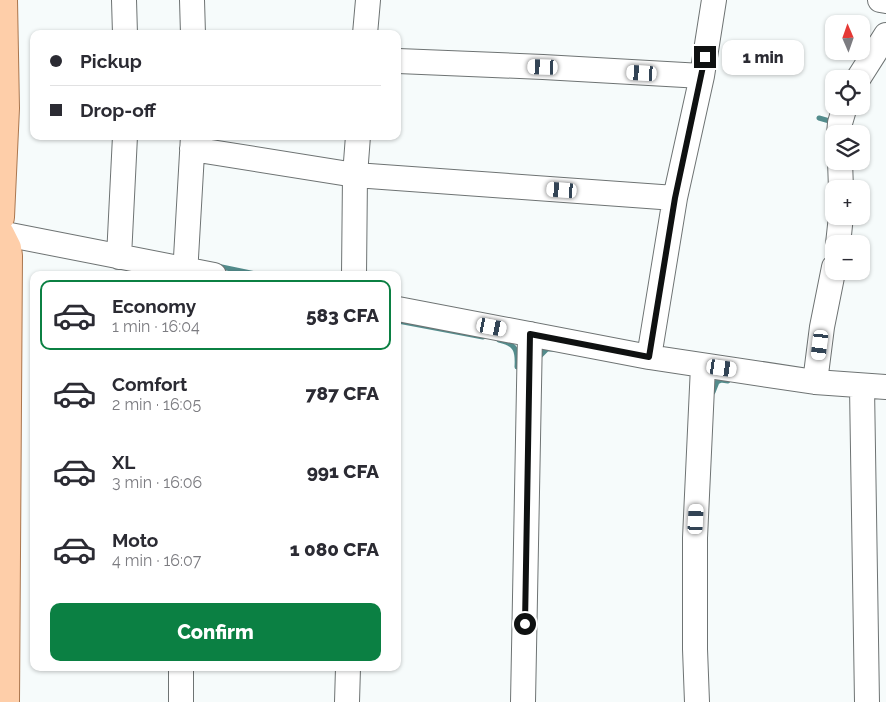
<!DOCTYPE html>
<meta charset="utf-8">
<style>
:root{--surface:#fff;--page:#f2f2f3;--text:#2b2b33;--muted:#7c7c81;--line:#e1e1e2;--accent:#0b8043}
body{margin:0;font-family:Raleway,sans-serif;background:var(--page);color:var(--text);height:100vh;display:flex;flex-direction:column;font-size:19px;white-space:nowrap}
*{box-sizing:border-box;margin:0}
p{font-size:16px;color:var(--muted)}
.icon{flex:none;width:28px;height:28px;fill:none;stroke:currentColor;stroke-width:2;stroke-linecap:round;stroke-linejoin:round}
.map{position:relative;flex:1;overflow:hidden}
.drawer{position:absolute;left:30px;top:271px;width:371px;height:400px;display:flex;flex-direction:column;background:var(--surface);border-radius:10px;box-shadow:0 1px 4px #0004}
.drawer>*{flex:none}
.guide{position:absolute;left:30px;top:30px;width:371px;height:110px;border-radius:10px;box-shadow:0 1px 4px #0004;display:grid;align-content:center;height:110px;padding:0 20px;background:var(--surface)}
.needle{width:32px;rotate:358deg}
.controls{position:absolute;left:825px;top:15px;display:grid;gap:10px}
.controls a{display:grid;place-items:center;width:45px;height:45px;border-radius:10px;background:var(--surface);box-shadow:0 1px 4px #0004;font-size:25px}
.end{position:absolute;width:22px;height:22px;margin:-11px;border:6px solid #0f1111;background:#fff;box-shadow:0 0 0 2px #fff}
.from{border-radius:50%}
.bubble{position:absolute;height:35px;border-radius:10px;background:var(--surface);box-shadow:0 1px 4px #0004;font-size:16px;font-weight:800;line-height:35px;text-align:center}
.car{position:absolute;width:15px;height:30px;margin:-15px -8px;border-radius:6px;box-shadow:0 0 4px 1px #0007;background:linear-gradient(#fff 24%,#345 0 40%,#fff 0 76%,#345 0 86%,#fff 0)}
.guide b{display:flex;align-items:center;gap:18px;height:48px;font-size:19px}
.guide b+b{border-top:1px solid var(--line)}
.guide i{width:12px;height:12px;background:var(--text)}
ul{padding:9px 0 0;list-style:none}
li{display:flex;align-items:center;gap:15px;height:70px;margin:0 10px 8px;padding:0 10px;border:2px solid transparent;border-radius:10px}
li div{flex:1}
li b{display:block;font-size:19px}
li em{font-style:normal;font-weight:800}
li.current{border-color:var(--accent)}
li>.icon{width:45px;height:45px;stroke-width:1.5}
.primary-button{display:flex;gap:10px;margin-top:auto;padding:10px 20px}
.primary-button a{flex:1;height:58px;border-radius:10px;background:var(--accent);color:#fff;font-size:20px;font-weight:800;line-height:58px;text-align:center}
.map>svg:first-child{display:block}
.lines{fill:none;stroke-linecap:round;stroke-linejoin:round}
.stream{stroke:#538c8c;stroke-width:5}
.minor-casing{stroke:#6e7373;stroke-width:26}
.major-casing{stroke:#aa764e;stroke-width:30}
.minor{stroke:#fff;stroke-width:24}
.major{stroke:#fecea9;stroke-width:28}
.route{stroke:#0f1111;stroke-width:6}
</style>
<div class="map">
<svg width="886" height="702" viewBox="0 0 886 702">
<rect width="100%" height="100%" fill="#f6fbfb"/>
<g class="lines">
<path class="stream" d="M819,118l14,4
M217,266l43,9
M398,321l85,16
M499,340c17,4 19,10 18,27
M538,358l9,-9h6
M713,392l4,-10 4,-2 7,1"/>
<defs>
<path id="minor" d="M124,0l1,34
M192,0l1,34
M880,0l6,1
M365,34l3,-34
M398,61l145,6 159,9
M858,79l28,-44
M839,134l1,-11 5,-17
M192,149l163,26 320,23
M840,161l1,28
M0,233l214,42
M838,244l3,-28
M119,257l6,-121
M185,275l8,-139
M354,275l1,-100 3,-39
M398,309l251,48 166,25 71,5
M649,357l26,-159 27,-122 12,-76
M815,382l7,-55 12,-60
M862,387l5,315
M181,702v-34
M347,702l1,-34
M523,702l7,-368
M697,702l-2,-53v-111l8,-172"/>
<path id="major" d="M0,217l5,-109 -2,-108
M0,234l7,14 1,8 -3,446"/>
</defs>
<use href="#minor" class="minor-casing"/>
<use href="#major" class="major-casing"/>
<use href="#minor" class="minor"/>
<use href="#major" class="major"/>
</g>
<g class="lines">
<path class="route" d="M525,624l5,-290 119,23 26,-159 30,-141"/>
</g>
</svg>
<div class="controls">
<a><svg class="needle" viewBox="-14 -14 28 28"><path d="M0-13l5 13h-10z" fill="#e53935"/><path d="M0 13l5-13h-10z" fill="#7c7c81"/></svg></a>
<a><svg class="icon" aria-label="locate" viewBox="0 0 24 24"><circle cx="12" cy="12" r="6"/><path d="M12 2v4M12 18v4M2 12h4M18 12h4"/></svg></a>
<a><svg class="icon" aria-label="layers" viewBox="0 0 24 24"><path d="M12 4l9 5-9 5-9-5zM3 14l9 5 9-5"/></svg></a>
<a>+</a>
<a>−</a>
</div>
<i class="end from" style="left:525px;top:624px"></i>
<i class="end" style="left:705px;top:57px"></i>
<div class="bubble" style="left:722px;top:40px;width:82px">1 min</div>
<i class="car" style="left:543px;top:67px;rotate:272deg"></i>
<i class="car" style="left:642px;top:73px;rotate:273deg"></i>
<i class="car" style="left:562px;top:190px;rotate:274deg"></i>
<i class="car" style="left:492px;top:327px;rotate:101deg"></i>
<i class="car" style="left:820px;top:345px;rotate:187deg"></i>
<i class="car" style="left:722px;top:368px;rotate:98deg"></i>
<i class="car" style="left:696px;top:519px;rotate:3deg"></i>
<div class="guide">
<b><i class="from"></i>Pickup</b>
<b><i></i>Drop-off</b>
</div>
<section class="drawer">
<ul>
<li class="current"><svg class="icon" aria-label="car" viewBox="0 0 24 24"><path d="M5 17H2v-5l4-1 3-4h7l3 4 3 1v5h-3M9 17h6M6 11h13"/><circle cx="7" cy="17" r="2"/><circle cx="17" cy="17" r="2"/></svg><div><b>Economy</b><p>1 min · 16:04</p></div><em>583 CFA</em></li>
<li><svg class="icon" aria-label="car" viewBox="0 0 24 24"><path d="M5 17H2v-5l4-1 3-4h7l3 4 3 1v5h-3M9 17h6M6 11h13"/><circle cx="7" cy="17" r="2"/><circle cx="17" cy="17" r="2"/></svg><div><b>Comfort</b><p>2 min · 16:05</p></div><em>787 CFA</em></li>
<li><svg class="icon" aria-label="car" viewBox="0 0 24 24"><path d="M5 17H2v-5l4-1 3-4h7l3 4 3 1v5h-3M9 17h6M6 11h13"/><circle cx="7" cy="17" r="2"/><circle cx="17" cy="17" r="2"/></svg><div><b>XL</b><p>3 min · 16:06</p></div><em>991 CFA</em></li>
<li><svg class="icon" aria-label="car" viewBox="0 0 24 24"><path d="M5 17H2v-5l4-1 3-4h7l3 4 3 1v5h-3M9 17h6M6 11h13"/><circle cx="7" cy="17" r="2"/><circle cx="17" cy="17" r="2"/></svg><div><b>Moto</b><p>4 min · 16:07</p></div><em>1 080 CFA</em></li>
</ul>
<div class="primary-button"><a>Confirm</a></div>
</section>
</div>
